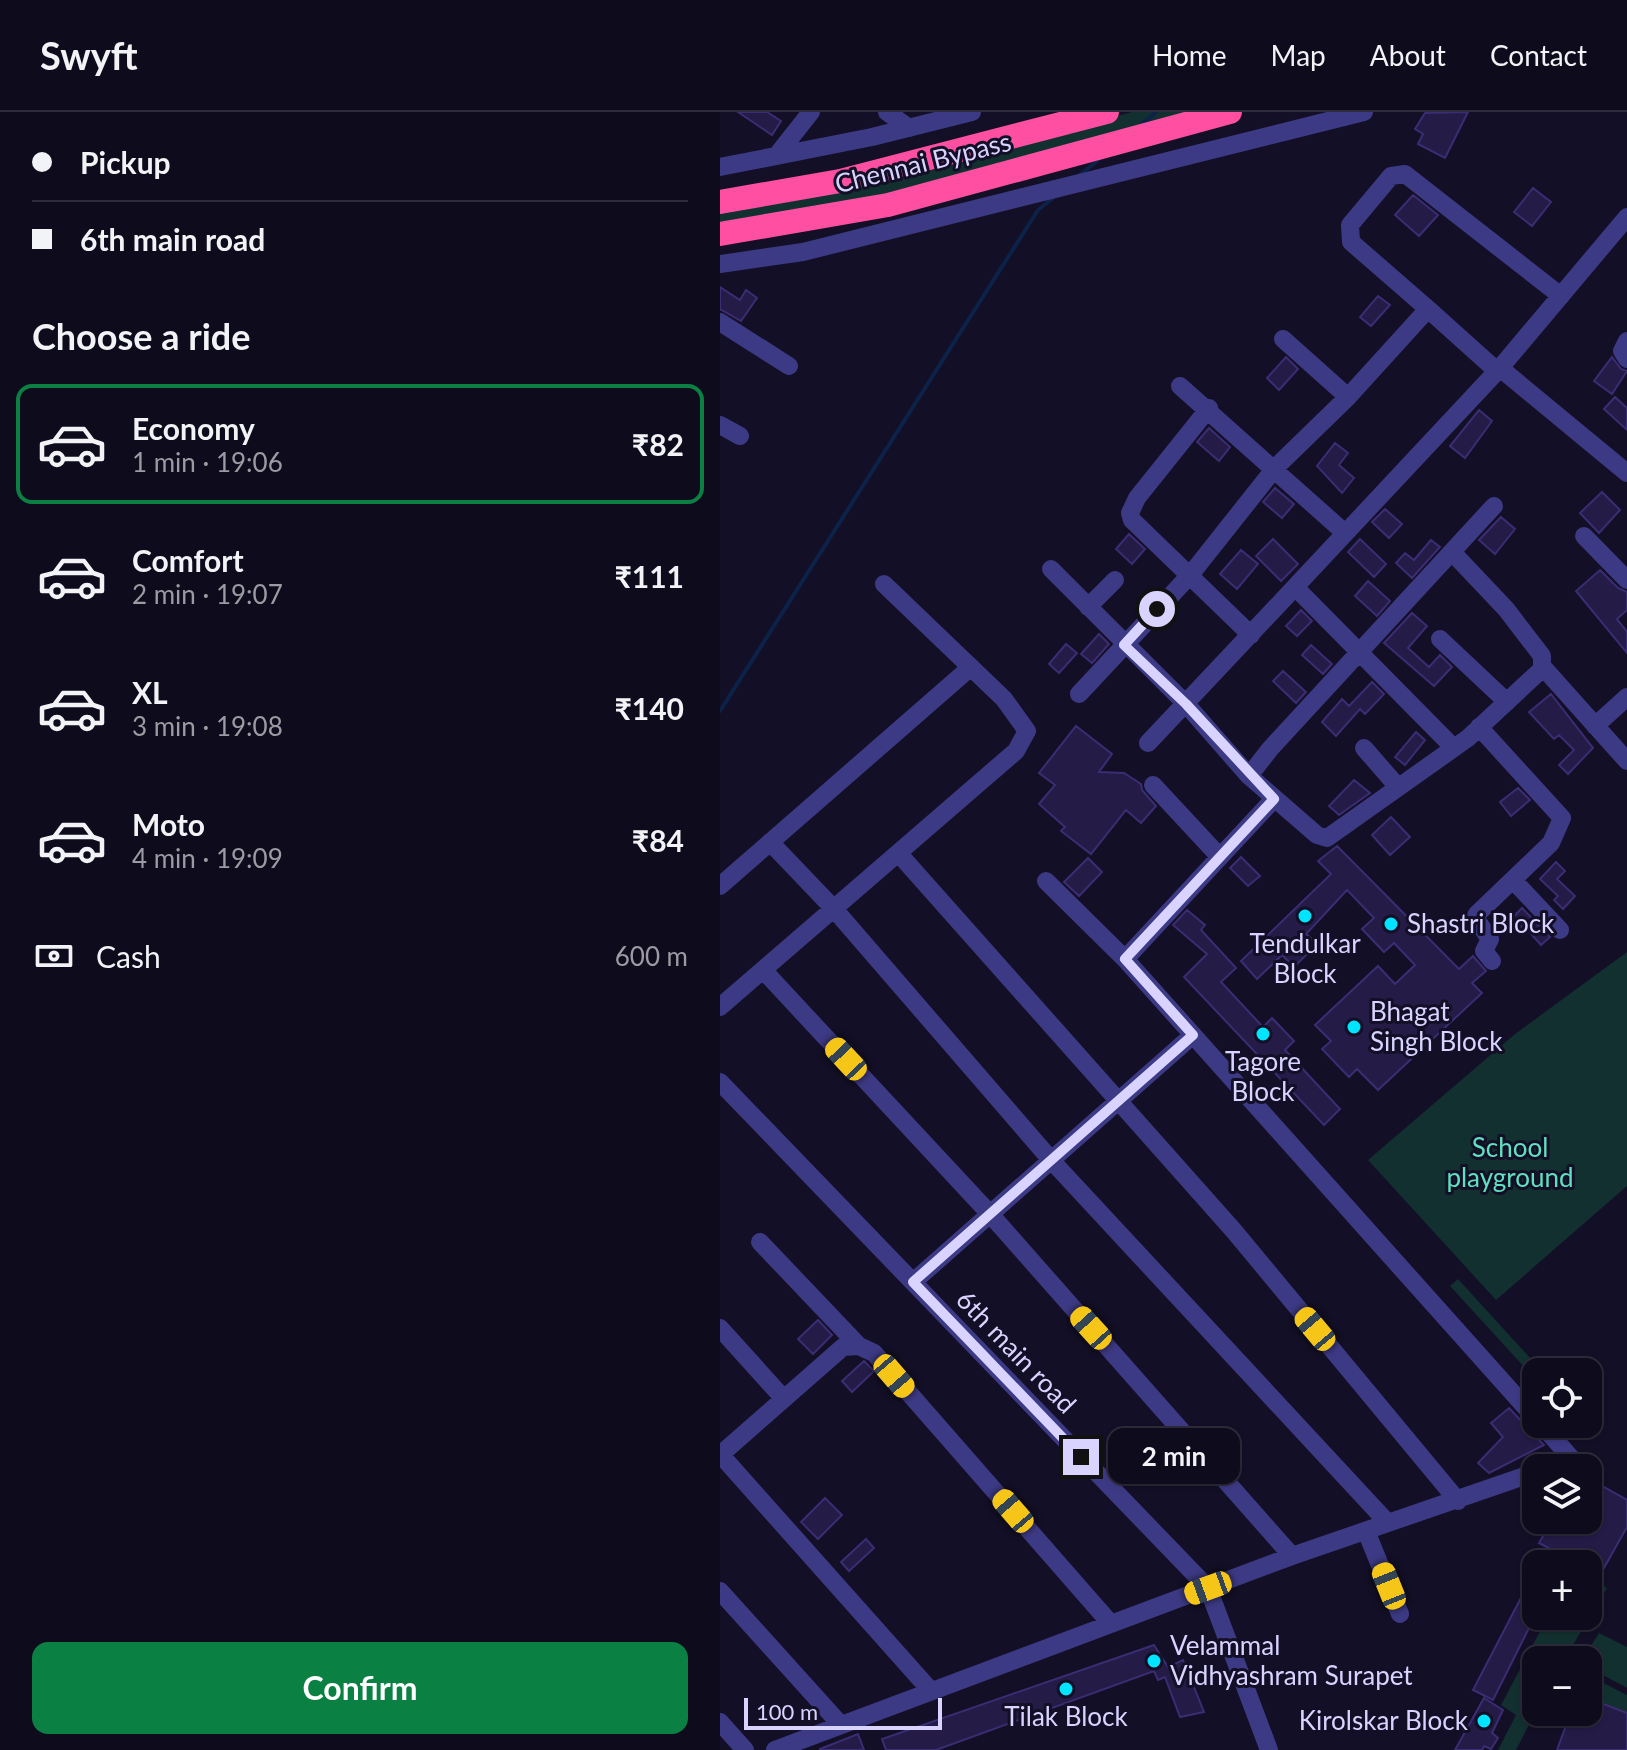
<!DOCTYPE html>
<meta charset="utf-8">
<style>
:root{--surface:#0e0b1c;--page:#171425;--text:#f1f3f6;--muted:#9b9ba3;--line:#2e2b3b;--accent:#0b8043}
body{margin:0;font-family:Lato,sans-serif;background:var(--page);color:var(--text);height:100vh;display:flex;flex-direction:column;font-size:30px;white-space:nowrap}
*{box-sizing:border-box;margin:0}
p{font-size:26px;color:var(--muted)}
.icon{flex:none;width:44px;height:44px;fill:none;stroke:currentColor;stroke-width:2;stroke-linecap:round;stroke-linejoin:round}
.map{position:relative;flex:1;overflow:hidden}
.details{display:flex;flex-direction:column;background:var(--surface);width:720px}
.details>*{flex:none}
.banner{display:grid;align-content:center;height:176px;padding:0 32px;background:var(--surface)}
.controls{position:absolute;left:802px;top:1246px;display:grid;gap:16px}
.controls a{display:grid;place-items:center;width:80px;height:80px;border-radius:16px;background:var(--surface);box-shadow:0 2px 6px #0004,0 0 0 2px var(--line);font-size:40px}
.scale{position:absolute;left:24px;bottom:20px;width:198px;box-sizing:border-box;padding-left:8px;border:4px solid #d9d4ff;border-top:0;font-size:22px;line-height:28px;white-space:nowrap;color:#d9d4ff;-webkit-text-stroke:6px #130f26;paint-order:stroke}
.end{position:absolute;width:36px;height:36px;margin:-18px;border:10px solid #d9d4ff;background:#111;box-shadow:0 0 0 4px #111}
.from{border-radius:50%}
.bubble{position:absolute;height:56px;border-radius:16px;background:var(--surface);box-shadow:0 2px 6px #0004,0 0 0 2px var(--line);font-size:26px;font-weight:700;line-height:56px;text-align:center}
.car{position:absolute;width:24px;height:48px;margin:-24px -12px;border-radius:10px;box-shadow:0 0 6px 2px #0007;background:linear-gradient(#f5c518 24%,#345 0 40%,#f5c518 0 76%,#345 0 86%,#f5c518 0)}
.banner b{display:flex;align-items:center;gap:28px;height:76px;font-size:30px}
.banner b+b{border-top:2px solid var(--line)}
.banner i{width:20px;height:20px;background:var(--text)}
ul{padding:0;list-style:none}
li{display:flex;align-items:center;gap:24px;height:120px;margin:0 16px 12px;padding:0 16px;border:4px solid transparent;border-radius:16px}
li div{flex:1}
li b{display:block;font-size:30px}
li em{font-style:normal;font-weight:700}
li.selected{border-color:var(--accent)}
li>.icon{width:72px;height:72px;stroke-width:1.5}
h2{padding:0 32px;font-size:36px;line-height:96px}
.pay{display:flex;align-items:center;gap:20px;height:88px;padding:0 32px;font-size:30px}
.pay p{margin-inline-start:auto}
.button{display:flex;gap:16px;margin-top:auto;padding:16px 32px}
.button a{flex:1;height:92px;border-radius:16px;background:var(--accent);color:#fff;font-size:32px;font-weight:700;line-height:92px;text-align:center}
header{display:flex;align-items:center;gap:48px;box-sizing:border-box;height:112px;padding:0 40px;background:var(--surface);border-bottom:2px solid var(--line)}
header strong{font-size:38px}
nav{display:flex;gap:44px;margin-inline-start:auto;font-size:28px}
main{display:flex;flex:1;min-height:0}
.map>svg:first-child{display:block}
.green{fill:#12302f}
.lines{fill:none;stroke-linecap:round;stroke-linejoin:round}
.stream{stroke:#0c2248;stroke-width:4}
.building{fill:#241b47;stroke:#3b2d73;stroke-width:2}
.minor{stroke:#3d3a85;stroke-width:18}
.highway{stroke:#ff4fa3;stroke-width:24}
.route{stroke:#d9d4ff;stroke-width:10}
.poi-dot{fill:#00e5ff;stroke:#130f26;stroke-width:3}
.labels{text-anchor:middle;stroke-width:6;stroke-linejoin:round;paint-order:stroke}
.street-label{font-size:26px;fill:#d9d4ff;stroke:#130f26}
.poi-label{font-size:26px;fill:#d9d4ff;stroke:#130f26;text-anchor:start}
.park-label{font-size:26px;fill:#5fe0c0;stroke:#130f26}
</style>
<header>
<strong>Swyft</strong>
<nav><a>Home</a><a>Map</a><a>About</a><a>Contact</a></nav>
</header>
<main>
<section class="details">
<div class="banner">
<b><i class="from"></i>Pickup</b>
<b><i></i>6th main road</b>
</div>
<h2>Choose a ride</h2>
<ul>
<li class="selected"><svg class="icon" aria-label="car" viewBox="0 0 24 24"><path d="M5 17H2v-5l4-1 3-4h7l3 4 3 1v5h-3M9 17h6M6 11h13"/><circle cx="7" cy="17" r="2"/><circle cx="17" cy="17" r="2"/></svg><div><b>Economy</b><p>1 min · 19:06</p></div><em>₹82</em></li>
<li><svg class="icon" aria-label="car" viewBox="0 0 24 24"><path d="M5 17H2v-5l4-1 3-4h7l3 4 3 1v5h-3M9 17h6M6 11h13"/><circle cx="7" cy="17" r="2"/><circle cx="17" cy="17" r="2"/></svg><div><b>Comfort</b><p>2 min · 19:07</p></div><em>₹111</em></li>
<li><svg class="icon" aria-label="car" viewBox="0 0 24 24"><path d="M5 17H2v-5l4-1 3-4h7l3 4 3 1v5h-3M9 17h6M6 11h13"/><circle cx="7" cy="17" r="2"/><circle cx="17" cy="17" r="2"/></svg><div><b>XL</b><p>3 min · 19:08</p></div><em>₹140</em></li>
<li><svg class="icon" aria-label="car" viewBox="0 0 24 24"><path d="M5 17H2v-5l4-1 3-4h7l3 4 3 1v5h-3M9 17h6M6 11h13"/><circle cx="7" cy="17" r="2"/><circle cx="17" cy="17" r="2"/></svg><div><b>Moto</b><p>4 min · 19:09</p></div><em>₹84</em></li>
</ul>
<div class="pay"><svg class="icon" aria-label="cash" viewBox="0 0 24 24"><path d="M3 7h18v10H3z"/><circle cx="12" cy="12" r="2"/></svg>Cash<p>600 m</p></div>
<div class="button"><a>Confirm</a></div>
</section>
<div class="map">
<svg width="907" height="1638" viewBox="0 0 907 1638">
<rect width="100%" height="100%" fill="#130f26"/>
<path class="green" d="M412,0h73l-321,86 -164,31v-21l126,-19z
M907,840v234l-131,114 -128,-140 147,-126z
M738,1167l85,93h-7v8l-86,-94z
M868,1464l19,12 -43,72h-28v51l-20,39h-18l18,-35 -15,-10 47,-89h40z
M879,1521l28,14v41l-39,-21v-7h-6z
M868,1563l39,20v18l-39,-15z"/>
<g class="lines">
<path class="stream" d="M420,14l16,-14
M361,62l21,-17
M0,599l318,-501 15,-12"/>
</g>
<path class="building" d="M18,0h29l14,9 -9,14z
M748,0l-23,46 -27,-14 5,-10 -8,-5 10,-16z
M813,76l18,14 -19,24 -18,-14z
M693,83l25,20 -19,21 -24,-21z
M0,175l20,13 6,-10 11,8 -16,23 -21,-12z
M658,184l12,9 -19,21 -11,-9z
M566,245l12,12 -19,21 -12,-12z
M892,245l9,12 6,2 -15,23 -18,-13z
M895,285l12,11v22l-23,-21z
M759,298l13,11 -27,37 -15,-12z
M489,316l21,19 -11,14 -22,-19z
M615,331l13,10 -9,12 15,13 -12,15 -25,-27z
M555,376l19,16 -12,14 -19,-16z
M882,380l18,18 -21,23 -19,-20z
M665,397l17,15 -13,14 -17,-16z
M781,405l14,12 -20,25 -16,-14z
M409,422l16,15 -13,15 -16,-15z
M553,427l25,25 -17,17 -25,-25z
M640,427l26,25 -12,13 -26,-25z
M711,428l9,7 -28,31 -16,-15 9,-10 9,7z
M521,438l17,14 -21,25 -17,-15z
M880,458l18,18 9,4v18l-10,9 10,13v21l-51,-62z
M648,469l22,20 -13,15 -22,-20z
M581,498l11,11 -15,15 -11,-10z
M692,501l15,13 -19,22 21,19 11,-12 12,12 -18,19 -50,-43z
M379,522l10,10 -17,19 -11,-9z
M346,532l11,9 -18,20 -10,-9z
M591,533l21,19 -9,10 -21,-19z
M563,559l23,21 -10,11 -23,-22z
M652,570l12,12 -19,20 -5,-5 -24,27 -14,-14 20,-23 7,7z
M831,582l42,54 -25,26 -9,-9 15,-15 -15,-15 -5,4 -25,-27z
M356,614l36,28 -13,18 25,1 17,11 1,6 14,16 -15,17 -15,-13 -35,44 -30,-23 4,-4 -26,-23 16,-19 -16,-12z
M696,620l9,8 -20,25 -10,-8z
M634,668l16,13 -31,22 -10,-9z
M798,676l12,12 -19,16 -11,-14z
M671,705l19,20 -20,18 -18,-20z
M617,734l122,123 14,-13 13,15 -14,12 10,10 -104,97 -21,-21 -8,8 -27,-28 9,-8 -16,-16 63,-59 17,18 20,-19 -21,-22 -10,9 -22,-23 12,-11 -27,-28 -41,44 12,9 -24,24 -12,-12 -25,24 -16,-18 90,-87 -13,-13z
M521,745l19,19 -12,10 -18,-18z
M368,746l14,14 -23,24 -15,-14z
M836,750l9,9 -8,8 18,17 -12,13 -9,-9 4,-4 -18,-17z
M802,796l28,29 -9,8 -18,-20 -6,6 -9,-9z
M467,798l18,15 -4,5 35,38 -15,14 42,45 9,-9 22,23 -9,9 55,59 -16,16 -140,-148 23,-23 -34,-29z
M98,1208l14,15 -19,19 -15,-15z
M144,1249l10,10 -22,21 -10,-11z
M789,1296l35,37 -55,28 -11,-10 25,-26 -12,-14z
M868,1366l39,22v27l-28,50 -11,-6v-7h-9l-40,-21 13,-23h36z
M105,1386l17,17 -24,24 -17,-17z
M146,1427l8,9 -25,23 -8,-9z
M805,1478l11,5v19l-43,86 -20,-10z
M434,1533l14,22 15,-7 21,52 -24,5 -15,-40 -7,3 -4,-9 -218,79h-50l-4,-11z
M764,1586l19,12 -11,23 6,5 -7,11 -7,-3 -2,4h-27z
M868,1586l39,15v37h-70l14,-38h17z
M138,1622l6,16h-44v-1z"/>
<g class="lines">
<path class="minor" d="M167,0l22,16
M57,43l34,-43
M0,55l152,-30 100,-25
M0,152l83,-12 561,-140
M708,197l-77,-67 -1,-17 41,-49 14,-2 156,122
M0,210l69,44
M563,227l65,58
M907,229l-5,10 5,8
M780,256l127,-151
M460,274l165,147
M489,296l-72,90 -7,15 2,7 119,115
M0,313l20,11
M864,424l43,44
M331,457l135,135 63,72 68,59 10,3 141,-100 74,-69v-13l-36,-47 -54,-57
M575,475l205,-219 127,105
M368,495l27,-27
M720,527l67,63
M822,554l85,95
M359,582l112,-120 84,-106 73,-71 80,-88 69,62
M875,614l32,-29
M759,615l83,91 -11,25 -74,71 -2,4 15,21 -6,12 8,10
M428,631l147,-156 157,159
M644,636l34,39
M529,664l21,-27 224,-243
M433,673l66,71
M50,730l65,68 216,250 337,363
M180,743l334,376 224,270
M793,768l47,50
M326,769l79,78 411,460
M0,774l251,-219
M405,847l149,-160
M44,859l226,243 302,342
M0,895l296,-256 11,-20 -23,-32 -120,-115
M0,970l488,506 61,162
M40,1130l99,104
M193,1170l280,-247
M0,1216l64,71
M821,1312l31,35 -24,9
M0,1342l211,237
M0,1343l123,-108 16,-1 15,7 237,271
M646,1419l34,83
M0,1479l120,133
M0,1610l25,28
M55,1638l517,-194 244,-84"/>
<path class="highway" d="M0,90l120,-21 267,-69
M0,122l168,-29 342,-93"/>
</g>
<g class="lines">
<path class="route" d="M361,1345l-168,-175 280,-247 -68,-76 149,-160 -88,-95 -62,-59 33,-36"/>
</g>
<g class="poi-dot">
<circle cx="585" cy="804" r="8"/>
<circle cx="671" cy="812" r="8"/>
<circle cx="634" cy="915" r="8"/>
<circle cx="543" cy="922" r="8"/>
<circle cx="434" cy="1549" r="8"/>
<circle cx="346" cy="1577" r="8"/>
<circle cx="764" cy="1609" r="8"/>
</g>
<g class="labels">
<g class="street-label">
<text transform="translate(203 51) rotate(-14)" y="9">Chennai Bypass</text>
<text transform="translate(296 1240) rotate(46)" y="9">6th main road</text>
</g>
<g class="poi-label">
<text x="687" y="821">Shastri Block</text>
<text x="585" y="841" text-anchor="middle">Tendulkar<tspan x="585" dy="30">Block</tspan></text>
<text x="650" y="909">Bhagat<tspan x="650" dy="30">Singh Block</tspan></text>
<text x="543" y="959" text-anchor="middle">Tagore<tspan x="543" dy="30">Block</tspan></text>
<text x="450" y="1543">Velammal<tspan x="450" dy="30">Vidhyashram Surapet</tspan></text>
<text x="346" y="1614" text-anchor="middle">Tilak Block</text>
<text x="748" y="1618" text-anchor="end">Kirolskar Block</text>
</g>
<g class="park-label">
<text x="790" y="1045">School<tspan x="790" dy="30">playground</tspan></text>
</g>
</g>
</svg>
<div class="controls">
<a><svg class="icon" aria-label="locate" viewBox="0 0 24 24"><circle cx="12" cy="12" r="6"/><path d="M12 2v4M12 18v4M2 12h4M18 12h4"/></svg></a>
<a><svg class="icon" aria-label="layers" viewBox="0 0 24 24"><path d="M12 4l9 5-9 5-9-5zM3 14l9 5 9-5"/></svg></a>
<a>+</a>
<a>−</a>
</div>
<div class="scale">100 m</div>
<i class="end from" style="left:437px;top:497px"></i>
<i class="end" style="left:361px;top:1345px"></i>
<div class="bubble" style="left:388px;top:1316px;width:132px">2 min</div>
<i class="car" style="left:126px;top:947px;rotate:317deg"></i>
<i class="car" style="left:371px;top:1216px;rotate:318deg"></i>
<i class="car" style="left:595px;top:1217px;rotate:320deg"></i>
<i class="car" style="left:174px;top:1264px;rotate:139deg"></i>
<i class="car" style="left:293px;top:1399px;rotate:319deg"></i>
<i class="car" style="left:669px;top:1474px;rotate:338deg"></i>
<i class="car" style="left:488px;top:1476px;rotate:250deg"></i>
</div>
</main>
